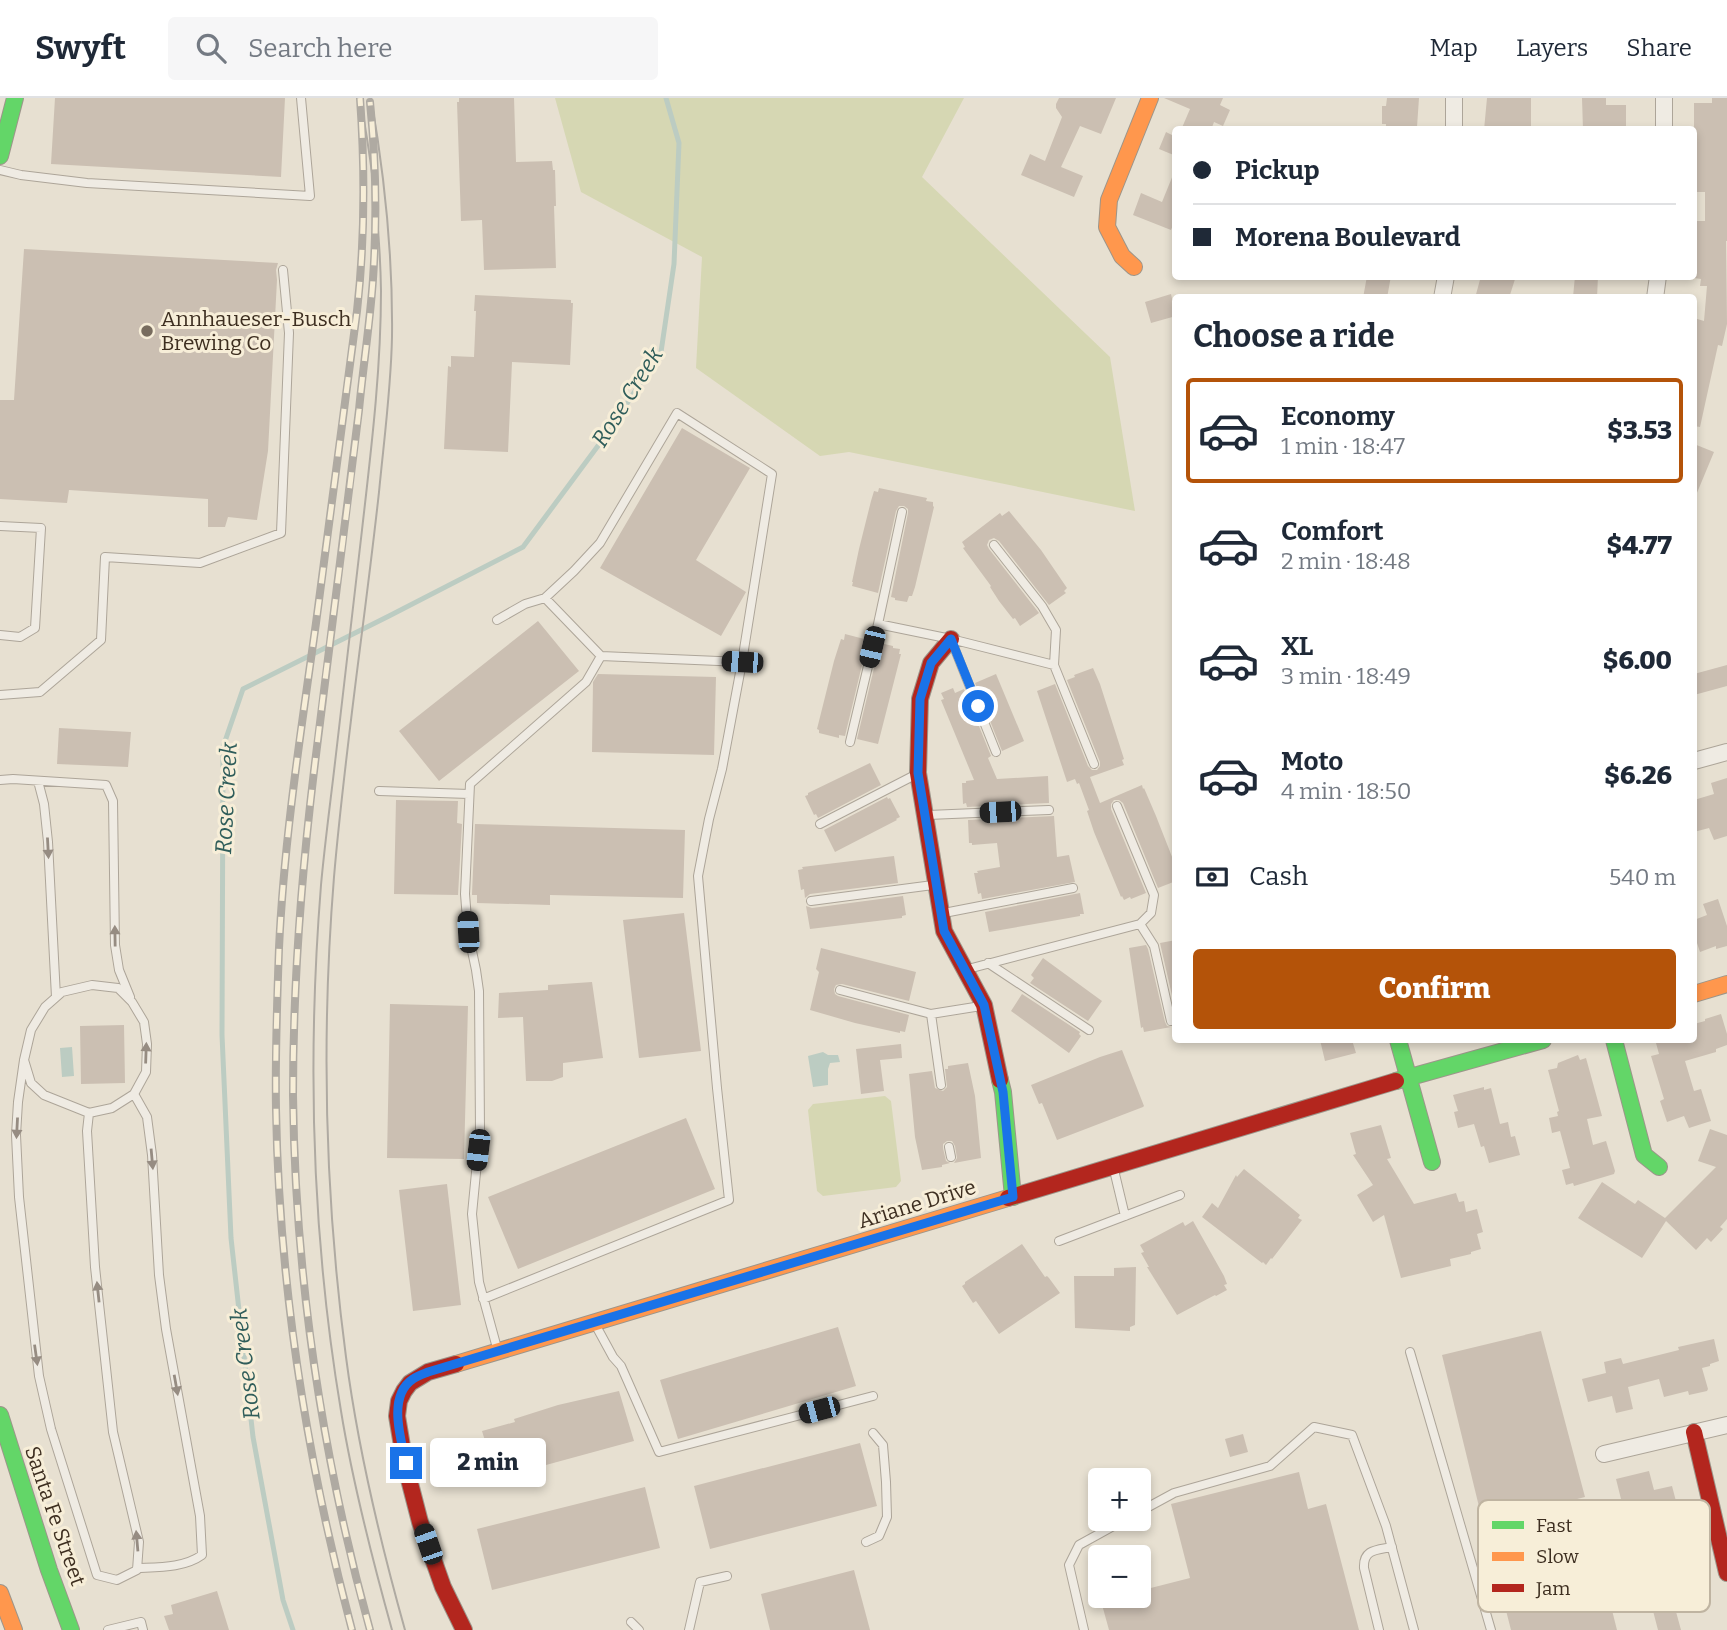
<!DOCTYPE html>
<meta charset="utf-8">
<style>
:root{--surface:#fff;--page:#f6f6f7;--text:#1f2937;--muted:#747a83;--line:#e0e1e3;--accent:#b45309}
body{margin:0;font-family:Bitter,serif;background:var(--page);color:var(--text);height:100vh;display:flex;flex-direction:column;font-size:26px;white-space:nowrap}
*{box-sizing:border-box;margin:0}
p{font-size:23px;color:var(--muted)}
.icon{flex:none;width:38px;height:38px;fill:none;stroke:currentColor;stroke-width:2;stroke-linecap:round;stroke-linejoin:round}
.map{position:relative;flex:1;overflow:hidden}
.drawer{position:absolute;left:1172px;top:196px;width:525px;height:749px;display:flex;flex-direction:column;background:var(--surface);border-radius:7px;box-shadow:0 4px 10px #0003}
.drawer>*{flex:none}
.hud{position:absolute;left:1172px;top:28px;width:525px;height:154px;border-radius:7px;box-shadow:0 4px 10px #0003;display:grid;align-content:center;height:154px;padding:0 21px;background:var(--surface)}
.controls{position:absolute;left:1088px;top:1370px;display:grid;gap:14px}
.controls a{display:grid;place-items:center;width:63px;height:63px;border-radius:7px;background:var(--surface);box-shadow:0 4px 10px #0003;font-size:35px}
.end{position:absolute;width:32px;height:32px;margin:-16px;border:9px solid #1a73e8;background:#fff;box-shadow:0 0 0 4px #fff}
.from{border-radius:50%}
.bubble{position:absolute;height:49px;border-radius:7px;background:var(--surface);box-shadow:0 4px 10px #0003;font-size:23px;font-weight:800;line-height:49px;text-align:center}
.car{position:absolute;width:21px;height:42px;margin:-21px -10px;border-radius:9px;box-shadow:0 0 5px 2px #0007;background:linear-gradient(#222 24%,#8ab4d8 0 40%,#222 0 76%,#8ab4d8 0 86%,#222 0)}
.hud b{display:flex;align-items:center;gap:24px;height:66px;font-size:26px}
.hud b+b{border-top:2px solid var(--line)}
.hud i{width:18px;height:18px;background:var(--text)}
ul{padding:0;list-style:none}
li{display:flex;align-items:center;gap:21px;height:105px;margin:0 14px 10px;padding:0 7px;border:4px solid transparent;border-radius:7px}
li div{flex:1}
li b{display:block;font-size:26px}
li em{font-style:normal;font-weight:800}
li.active{border-color:var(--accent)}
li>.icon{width:63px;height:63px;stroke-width:1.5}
h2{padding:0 21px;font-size:32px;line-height:84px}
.pay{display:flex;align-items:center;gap:18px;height:77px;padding:0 21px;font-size:26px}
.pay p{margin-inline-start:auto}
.action{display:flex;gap:14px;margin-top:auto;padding:14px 21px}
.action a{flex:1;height:80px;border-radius:7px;background:var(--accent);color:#fff;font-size:28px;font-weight:800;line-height:80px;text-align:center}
header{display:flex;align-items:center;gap:42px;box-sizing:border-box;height:98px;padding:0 35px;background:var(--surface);border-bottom:2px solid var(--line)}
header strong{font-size:33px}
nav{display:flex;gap:38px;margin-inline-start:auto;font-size:24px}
.search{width:490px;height:63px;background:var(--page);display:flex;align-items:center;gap:18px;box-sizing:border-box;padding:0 24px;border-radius:7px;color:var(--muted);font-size:26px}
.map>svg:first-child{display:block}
.green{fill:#d6d7b3}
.water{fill:#bcccc2}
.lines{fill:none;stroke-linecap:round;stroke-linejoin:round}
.stream{stroke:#bcccc2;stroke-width:5}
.building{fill:#cbbfb2}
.lane-casing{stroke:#ada599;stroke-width:10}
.street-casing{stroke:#ada599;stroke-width:18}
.fast-casing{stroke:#9c958a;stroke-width:18}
.slow-casing{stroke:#9c958a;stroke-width:18}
.jam-casing{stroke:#9c958a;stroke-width:18}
.lane{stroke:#efebe3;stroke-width:8}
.street{stroke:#efebe3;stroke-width:16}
.fast{stroke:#63d668;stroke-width:16}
.slow{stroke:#ff974d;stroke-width:16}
.jam{stroke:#b3261e;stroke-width:16}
.tram{stroke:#afaaa2;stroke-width:2}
.rail-casing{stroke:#afaaa2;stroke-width:8}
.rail{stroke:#f7eed8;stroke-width:5;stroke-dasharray:16;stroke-linecap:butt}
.oneway{fill:#968c82}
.route{stroke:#1a73e8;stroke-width:9}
.poi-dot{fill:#786c5e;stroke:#f7eed8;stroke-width:2.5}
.labels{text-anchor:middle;stroke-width:6;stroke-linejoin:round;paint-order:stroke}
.poi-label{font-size:21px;fill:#3d2e20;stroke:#f7eed8;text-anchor:start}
.street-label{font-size:21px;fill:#3d2e20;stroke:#f7eed8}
.water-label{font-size:23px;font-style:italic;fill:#2f5d5a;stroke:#f7eed8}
.key{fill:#f7eed8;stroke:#bfb4a1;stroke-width:2}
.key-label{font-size:19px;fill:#3d2e20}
</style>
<header>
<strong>Swyft</strong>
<div class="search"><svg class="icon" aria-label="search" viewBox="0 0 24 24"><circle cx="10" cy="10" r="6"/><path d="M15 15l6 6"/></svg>Search here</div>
<nav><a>Map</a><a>Layers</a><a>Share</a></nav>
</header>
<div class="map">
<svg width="1727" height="1532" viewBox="0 0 1727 1532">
<rect width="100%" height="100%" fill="#e7e0d1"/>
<path class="green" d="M555,0h409l-42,79 188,180 25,154 -286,-59 -29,4 -124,-88 6,-111 -121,-65z
M885,998l6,5 10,80 -5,6 -73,9 -6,-5 -9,-81 5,-6z"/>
<path class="water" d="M72,949l2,29 -12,1 -2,-29z
M823,954l5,3h10l2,7 -10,1 -2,6v16l-15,2 -5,-31z"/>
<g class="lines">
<path class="stream" d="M293,1532l-10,-30 -30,-163 -22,-199 -9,-203 1,-288 20,-58 146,-73 134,-69 83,-112 55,-83 13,-88 5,-121 -13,-45"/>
</g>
<path class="building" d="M55,0h230l-4,79 -230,-13z
M459,0h55l2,64 36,-1 1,9h2l1,36h-2l2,62 -72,2 -2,-50 -21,1 -4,-119h2z
M1059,0h57l-15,36 -21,-8 -19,41 22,9 -9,21 -53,-22 9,-21 15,7 17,-44 -6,-9v-4z
M1164,0h59l-3,7 10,5 -7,16 -9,-4 -3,8h-30l9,-21z
M1387,0h32l-2,29 -31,-1v-2h-4v-18h4z
M1487,0h44v32h-47z
M1582,0h24v7h20v25h-43z
M1712,0h15v143h-1l1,83 -5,22 -4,-1 -18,82 -6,-1v-108l10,3 3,-35h-7l1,-7 -7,-1v-49h2v-8h9v-29h-11v-89h18z
M1166,34l10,5v19l-17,-7z
M1175,72l1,48 -5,12 -38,-15 8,-22 21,9z
M24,151l254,14 -2,7 1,10 -9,171 -11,69 -29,-3 -3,10h-17v-28l-139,-9 -2,13 -67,-4v-99h14z
M1367,178h24l-4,22h-24z
M1481,178h35l-7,22h-34z
M1575,178h23l-1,22 -24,-1z
M1171,196l5,22 -25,7 -6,-21z
M475,197l96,5v3h2l-3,62 -58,-3 -4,90 -64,-3 4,-83 3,1v-11l23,1 2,-46h-2z
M682,330l68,40 -54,92 50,32 -25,44 -121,-68z
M1694,346l20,8 -20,48z
M879,390l48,10 -1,3 7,1v4l1,1 -19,80 -3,9h-3l-2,6 -12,-2v-2l-4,-1 17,-84v-4l-4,-3h-5l-3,5 -18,82 -26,-7 1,-4h-1l7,-33 12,-48 3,-10 4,1z
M1009,413l32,39 26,38 -3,3 2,2 -17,12 -50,-64 -5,-3 -5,2 -2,5 2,4 50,64 -19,13 -5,-8 -2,1 -14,-18 -9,-14 1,-1 -28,-38 2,-1 -3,-5 38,-29 2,3z
M538,523l41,50 -140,110 -40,-50z
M845,536l23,6 -23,96 -6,-1v3l-20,-5v-3l-2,-1 17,-68 7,-22 3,1z
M880,545l13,3v2l7,1 -1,5h2l-23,90 -21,-5z
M1727,567v21l-33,9v-21z
M1093,570l7,16 24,75 -2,1 2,5 -34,12 10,26 42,-18 1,4 1,-1 12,28 20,51v14l-18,7 -35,-85 -4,-3h-5l-3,4v5l35,84 -15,6 -1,-2 -6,3 -2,-4 -1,1 -27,-65 -7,-21 2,-1 -10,-27 -2,1 -2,-5 -8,3 -30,-91 18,-7 33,82 4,4h5l3,-4v-4l-33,-82 8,-3 -1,-2z
M598,576l118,3 -2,78 -122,-3 1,-70z
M996,576l28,67 -22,10 -27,-68z
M953,590l2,5 9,-4 27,67 -3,2 9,21 51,-3 1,27 -82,4 -1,-4 -3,1 -1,-21h4v-2l8,-1 -33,-80 3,-1 -3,-6z
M59,630l72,4 -3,35 -71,-3z
M870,665l11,22 -63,33 -2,-4 -2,1 -9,-19 3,-1v-2z
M1727,680v58l-13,4 -5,-12 -15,4v-32l20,-6 -3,-11z
M887,699l1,2 2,-1 10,19 -4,2 1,1 -62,32 -11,-22z
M396,702l62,1 -1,22 5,1 -4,71 -64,-1z
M1054,718l3,41 12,-2 6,27 -93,17 -1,-6 -3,1 -4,-21h4l-1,-2 23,-4 -3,-24 -25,2v-2h-3l-1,-23z
M475,726l210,6 -2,68 -133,-3v10l-73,-2v-8h-5v-1z
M894,758l4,27 -88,11 -5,4 -1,-9 -3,1 -3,-20 5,-1 -1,-2z
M1080,795l4,21h-4v2l-91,16 -4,-20z
M903,798l3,19 -4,1v2l-92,11 -4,-23 6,2z
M1718,801l9,27v20l-11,3v-3l-16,6 -6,-18v-14l13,-5 -4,-11z
M684,815l17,138 -62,7 -16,-138z
M1176,842v73l-16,-70z
M1146,847l2,4 17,73 2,4 4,1 -27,5 -1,-5 -2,1 -12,-80z
M821,850l95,24 -7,29 -67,-17 -6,1 -2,4 1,5 3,2 71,19 -4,17 -5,-1v2l-45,-10 -45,-13 9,-38 -3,-3z
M1043,860l59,43 -14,20 -58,-38 4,-5 -3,-3z
M592,884l11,76 -40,5v14l-11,4h-26l-3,-64 -25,1 1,-25 49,-3v-5z
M1022,896l58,38 -1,2 2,2 -12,17 -58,-42z
M390,906l78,2 -4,153 -77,-1z
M1721,916l6,20v11l-11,4v3l-31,9 9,30 7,-2 10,32 -22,7 -5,-12 -17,6 -7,-21 4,-2 -13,-43 8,-2 -3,-11 11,-3h27v-16l11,-3v-2z
M124,927l1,58 -44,1 -1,-58z
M1320,942h32l4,13 -31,8z
M901,946l1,14 -22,2 4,31 -23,3 -5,-45z
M1122,952l22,56 -1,1 -86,33 -15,-37 -3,1 -8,-19 69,-28z
M1578,957l2,5 6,-2 16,58 -15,3 6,26 13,-4 9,30 -1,3 -40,12 -1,-3 -7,2 -4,-15 8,-2 -10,-37 -8,2 -3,-15 9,-2 -1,-4 2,-1 -11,-41 9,-2 1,-5z
M968,965l7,33 6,62 -27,5 3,-5 -2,-12 -3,-5h-5l-4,3v4l3,13 4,2 -8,2v2l-20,3 -7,-33 -6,-63 23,-3 3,17 8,3 4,-4 -2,-18h3v-3z
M1484,989v3l7,-2 9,36 8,-2 3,15 4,-1 5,19 -31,8 -5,-17 -3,1 -7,-23 -16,4 -4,-16 4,-1 -5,-16z
M686,1020l29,71 -197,80 -30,-72z
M1381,1027l10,33 -4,1 27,45 42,-11 3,9 5,-1 2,11 11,-3 6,23 -6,2 4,15 -10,3v2l-21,5 1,7 -50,12 -17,-63 -11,7 -16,-27 16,-10 -20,-30 3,-1 -6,-21z
M1710,1031l17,6v84l-7,8 3,2 -12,13 -4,-4 -11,12 -1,-1 -29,-28 -24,37 -64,-40 24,-36 33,22 3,-4 27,18 51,-51 -18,-6z
M1244,1071l56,46 -2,3 4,2 -30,39 -1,-1 -5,7 -3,-3 -1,1 -60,-46 10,-14 6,5 18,-33 1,2z
M447,1086l14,121 -48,6 -14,-121z
M1193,1123l31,55 3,8 -3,1 3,5 -11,6 -1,-1 -38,20 -30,-48h2l-8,-14 3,-1 -4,-7 43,-23 2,4z
M1022,1146l23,33 2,-1 2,2 11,15 -61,41 -23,-33 -3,2 -11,-17 3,-2v-2z
M1136,1169l-1,58 -5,2v4l-55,-3 -1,-52h40v-8z
M838,1229l18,59 -178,53 -18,-59z
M1541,1233l44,166 -102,26 -41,-168z
M1714,1241l5,22 -9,3v2l-8,2 6,21 -1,2 -18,4 -1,-4 -24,6 -5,-18 -31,8 5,22 -17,4 -4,-17 -24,6 -6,-23 24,-6 -2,-11 17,-4 2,6 56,-14 -1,-3z
M619,1293l15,50 -121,33v3l-16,3 -15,-49 33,-9 -1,-3 44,-14z
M1243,1336l5,18 -18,5 -5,-18z
M860,1345l17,63 -167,43 -16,-63z
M1649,1373l5,19 18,-4 5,19 -5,1 6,25 -17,4 13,54 22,-5 5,18 -26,6 6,22h-23l-17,-65 -7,1 -13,-49 -4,1 -3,-13 8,-2 -6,-24z
M1299,1374l9,37 18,-5 33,126h-250l-8,-29 19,-5h19v-5l51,-13 -19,-74z
M645,1389l15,61 -168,42 -15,-61z
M1590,1425l27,107h-106l-21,-82z
M854,1472l16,60h-100l-9,-36z
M217,1493l12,39h-60l-5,-14 9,-2 -2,-9z"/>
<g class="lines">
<defs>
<path id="lane" d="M0,72l21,5 66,8 223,13 -9,-98
M0,428l41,2 -6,100 -15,9 -20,-2
M994,447l48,61 14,24 -2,35 40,99
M545,500l56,58
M497,522l28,-16 20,-6 29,-27 26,-28 77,-130 95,61 -30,188 -141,-6 -15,26 -116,102 -5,110 3,38 8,38 3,21 1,140 -8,83 7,68 18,66
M878,526l73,15 103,26
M952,544l44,110
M0,597l40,-3 61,-52 4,-83 95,6 81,-30 8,-200 -6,-63
M850,644l28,-118 24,-112
M0,682l13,-1 93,6 7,16 2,144 4,25 11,27
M38,683l6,23 4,38 8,155
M379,693l90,3
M1117,708l37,89 -3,18 -11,11 14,22 17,75
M928,717l121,-5
M820,726l95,-49
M811,803l122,-16
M944,815l129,-25
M988,865l101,67
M968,871l172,-45
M840,892l91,24 50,-8
M931,916l10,71
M24,962l7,23 13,12 45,18 23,-5 22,-14 12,-22 1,-28 -3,-22 -12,-20 -14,-14 -26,-3 -30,7 -17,15 -14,23 -7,30 -6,42 -2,33 3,62 20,179 12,53 46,146 20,5 20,-10 2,-28 -26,-110 -18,-165 -8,-136 2,-18
M134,996l13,23 5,38 7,120 7,54 34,187 2,39c-18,13 -44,12 -65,13
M949,1049l2,10
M1114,1072l11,46
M1059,1143l121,-46
M483,1201l246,-99 -12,-112 -19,-212 11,-57 13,-50 20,-107
M595,1226l18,33 8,9 38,86 214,-56
M1410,1254l81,278
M1139,1414l35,-19 96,-27 44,-39 38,8 34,91 28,104
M866,1444l13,-6 8,-19 -1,-35 -3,-37 -10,-12
M631,1524l8,8
M108,1532l33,-8 2,8
M689,1532l11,-48 27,-6
M1084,1532l-15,-65 10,-20 47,-26
M1379,1532l-15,-62c-1,-19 13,-18 28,-21"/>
<path id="street" d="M1454,0v32
M1664,0v32
M1442,200l4,-22
M1655,200l3,-22
M1694,663l33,-9
M1604,1356l123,-29"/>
<path id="fast" d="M0,58l15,-58
M1398,942l34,122
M1614,942l30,115 15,12
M1000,982l3,12 10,105
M1396,983l147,-41
M0,1317l49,155 22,60"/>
<path id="slow" d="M1134,169l-12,-11 -15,-29 2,-27 41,-102
M1694,896l33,-10
M456,1266l552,-166
M0,1495l14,37"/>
<path id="jam" d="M951,541l-20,24 -11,36 -2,74 26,158 40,74 16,75
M1008,1100l388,-117
M456,1266l-28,8 -18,11 -6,8 -5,10 -2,15 8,48 15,58 23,65 21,43
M1694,1334l33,141"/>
</defs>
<use href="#lane" class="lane-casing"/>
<use href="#street" class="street-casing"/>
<use href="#fast" class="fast-casing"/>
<use href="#slow" class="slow-casing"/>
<use href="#jam" class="jam-casing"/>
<use href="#lane" class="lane"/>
<use href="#street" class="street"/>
<use href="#fast" class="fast"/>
<use href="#slow" class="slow"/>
<use href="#jam" class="jam"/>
<path class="tram" d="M360,0c12,64 20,128 21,193 0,80 -10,160 -19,239 -9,75 -17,149 -26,224 -5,44 -11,87 -15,131 -14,175 -9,353 20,526 12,74 31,147 51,219
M371,0c14,80 22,158 21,239 -1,52 -8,103 -13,155 -14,128 -34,256 -45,385 -13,160 -9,321 12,480 12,92 34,184 59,273"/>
<defs>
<path id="rail" d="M352,1532c-45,-169 -73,-346 -76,-521 -1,-54 1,-107 3,-161 5,-109 22,-217 37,-325 14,-104 27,-208 41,-312 8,-71 8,-142 3,-213
M370,1532c-48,-174 -75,-355 -77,-535 0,-108 8,-216 21,-324 14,-120 31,-240 45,-361 4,-43 11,-87 14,-131 4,-59 3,-118 -3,-177"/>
</defs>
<use href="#rail" class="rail-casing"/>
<use href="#rail" class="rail"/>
</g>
<defs><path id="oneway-solid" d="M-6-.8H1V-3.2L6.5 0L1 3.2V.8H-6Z" transform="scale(1.75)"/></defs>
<g class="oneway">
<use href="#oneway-solid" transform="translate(48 750) rotate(87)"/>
<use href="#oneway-solid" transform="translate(115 838) rotate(-91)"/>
<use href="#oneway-solid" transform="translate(146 955) rotate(-88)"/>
<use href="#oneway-solid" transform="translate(17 1030) rotate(93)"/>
<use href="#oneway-solid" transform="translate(152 1061) rotate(85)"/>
<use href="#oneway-solid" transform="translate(98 1194) rotate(-96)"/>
<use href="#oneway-solid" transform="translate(36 1257) rotate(82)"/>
<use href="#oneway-solid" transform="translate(176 1287) rotate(80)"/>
<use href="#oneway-solid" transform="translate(137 1443) rotate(-95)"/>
</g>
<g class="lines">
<path class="route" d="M406,1365c-5,-24 -19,-67 7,-84 4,-3 10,-5 15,-7l585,-175 -10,-105 -19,-87 -40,-74 -26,-158 2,-74 11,-36 20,-24 27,67"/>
</g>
<circle class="poi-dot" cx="147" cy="233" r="7"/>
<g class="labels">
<g class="poi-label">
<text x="161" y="228">Annhaueser-Busch<tspan x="161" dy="24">Brewing Co</tspan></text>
</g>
<g class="street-label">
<text transform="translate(917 1106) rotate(-17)" y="7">Ariane Drive</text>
<text transform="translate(55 1418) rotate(71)" y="7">Santa Fe Street</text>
</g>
<g class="water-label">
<text transform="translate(627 299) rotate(-58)" y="8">Rose Creek</text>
<text transform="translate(226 700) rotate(-87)" y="8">Rose Creek</text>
<text transform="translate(245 1266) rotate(-97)" y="8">Rose Creek</text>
</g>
</g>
<rect x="1478" y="1402" width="232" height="112" rx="10" class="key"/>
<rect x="1492" y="1423" width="32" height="8" fill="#63d668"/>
<rect x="1492" y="1454" width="32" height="9" fill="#ff974d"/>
<rect x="1492" y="1486" width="32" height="8" fill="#b3261e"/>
<g class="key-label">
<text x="1536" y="1434">Fast</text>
<text x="1536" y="1465">Slow</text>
<text x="1536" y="1497">Jam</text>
</g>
</svg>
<div class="controls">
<a>+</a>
<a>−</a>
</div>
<i class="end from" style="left:978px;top:608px"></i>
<i class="end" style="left:406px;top:1365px"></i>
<div class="bubble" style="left:430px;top:1340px;width:116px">2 min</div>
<i class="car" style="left:872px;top:549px;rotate:193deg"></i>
<i class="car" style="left:742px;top:564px;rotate:273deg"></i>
<i class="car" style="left:1000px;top:714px;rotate:267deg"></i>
<i class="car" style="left:468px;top:834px;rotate:357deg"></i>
<i class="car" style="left:478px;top:1052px;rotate:187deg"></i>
<i class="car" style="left:819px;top:1312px;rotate:255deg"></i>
<i class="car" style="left:428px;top:1446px;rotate:341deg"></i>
<div class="hud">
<b><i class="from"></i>Pickup</b>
<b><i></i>Morena Boulevard</b>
</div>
<section class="drawer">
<h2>Choose a ride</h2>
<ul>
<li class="active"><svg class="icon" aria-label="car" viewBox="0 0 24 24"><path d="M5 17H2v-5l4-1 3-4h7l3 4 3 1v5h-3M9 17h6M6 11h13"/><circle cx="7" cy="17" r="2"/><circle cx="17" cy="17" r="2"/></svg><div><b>Economy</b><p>1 min · 18:47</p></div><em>$3.53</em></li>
<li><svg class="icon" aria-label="car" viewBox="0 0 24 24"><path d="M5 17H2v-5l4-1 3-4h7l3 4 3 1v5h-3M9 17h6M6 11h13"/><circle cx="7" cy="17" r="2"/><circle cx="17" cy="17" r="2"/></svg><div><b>Comfort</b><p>2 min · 18:48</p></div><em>$4.77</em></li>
<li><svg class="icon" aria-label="car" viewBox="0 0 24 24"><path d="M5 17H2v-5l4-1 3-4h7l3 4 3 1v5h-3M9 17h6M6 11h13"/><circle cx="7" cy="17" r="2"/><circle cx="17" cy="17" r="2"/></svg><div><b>XL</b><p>3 min · 18:49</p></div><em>$6.00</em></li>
<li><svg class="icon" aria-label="car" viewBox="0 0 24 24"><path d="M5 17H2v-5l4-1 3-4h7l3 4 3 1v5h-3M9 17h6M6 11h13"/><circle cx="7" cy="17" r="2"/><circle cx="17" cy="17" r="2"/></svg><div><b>Moto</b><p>4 min · 18:50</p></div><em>$6.26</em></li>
</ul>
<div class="pay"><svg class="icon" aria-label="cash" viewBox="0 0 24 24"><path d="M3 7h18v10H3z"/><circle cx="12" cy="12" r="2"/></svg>Cash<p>540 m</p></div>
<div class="action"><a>Confirm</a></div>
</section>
</div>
